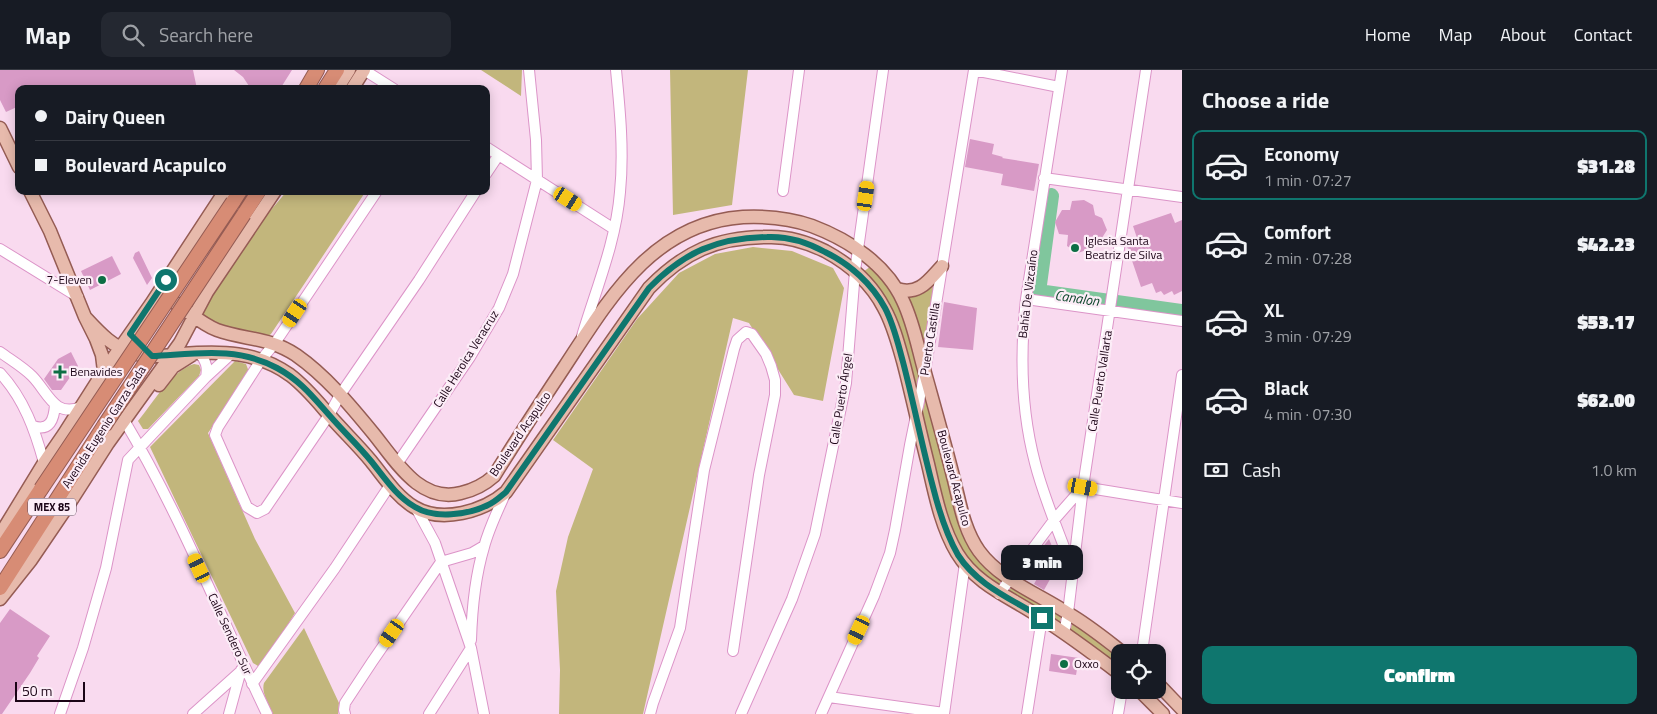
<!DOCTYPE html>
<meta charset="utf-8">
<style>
:root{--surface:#171b24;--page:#242831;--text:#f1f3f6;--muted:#9ea1a6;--line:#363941;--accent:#0f766e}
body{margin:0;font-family:"Titillium Web",sans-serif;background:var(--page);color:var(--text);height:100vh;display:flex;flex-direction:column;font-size:19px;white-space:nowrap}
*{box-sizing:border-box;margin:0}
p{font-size:16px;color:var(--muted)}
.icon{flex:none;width:28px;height:28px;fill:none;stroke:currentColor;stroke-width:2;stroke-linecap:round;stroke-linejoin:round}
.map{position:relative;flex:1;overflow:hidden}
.side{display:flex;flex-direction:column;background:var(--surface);width:475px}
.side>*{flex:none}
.hud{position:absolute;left:15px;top:15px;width:475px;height:110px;border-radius:10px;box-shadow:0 2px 12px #0003;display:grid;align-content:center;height:110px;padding:0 20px;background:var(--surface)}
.controls{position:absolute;left:1111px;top:574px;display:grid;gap:10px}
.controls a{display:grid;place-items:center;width:55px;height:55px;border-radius:10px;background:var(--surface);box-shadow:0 2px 12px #0003;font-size:25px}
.scale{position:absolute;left:15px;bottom:12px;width:70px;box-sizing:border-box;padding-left:5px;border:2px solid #1b0416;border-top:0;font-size:14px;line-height:18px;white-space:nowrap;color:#1b0416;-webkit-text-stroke:4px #fcedf7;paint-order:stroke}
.end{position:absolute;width:22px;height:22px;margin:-11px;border:6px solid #0f766e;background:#fff;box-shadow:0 0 0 2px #fff}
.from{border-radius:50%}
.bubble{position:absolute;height:35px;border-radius:10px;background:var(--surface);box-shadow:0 2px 12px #0003;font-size:16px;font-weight:800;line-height:35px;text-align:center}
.car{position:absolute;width:15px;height:30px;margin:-15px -8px;border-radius:6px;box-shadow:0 0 4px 1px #0007;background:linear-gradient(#f5c518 24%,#345 0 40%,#f5c518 0 76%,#345 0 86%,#f5c518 0)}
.hud b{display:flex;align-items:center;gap:18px;height:48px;font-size:19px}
.hud b+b{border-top:1px solid var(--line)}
.hud i{width:12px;height:12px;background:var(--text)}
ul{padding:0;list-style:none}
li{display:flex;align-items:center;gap:15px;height:70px;margin:0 10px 8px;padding:0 10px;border:2px solid transparent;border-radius:10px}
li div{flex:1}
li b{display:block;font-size:19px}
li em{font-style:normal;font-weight:800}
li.active{border-color:var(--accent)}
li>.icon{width:45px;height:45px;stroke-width:1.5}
h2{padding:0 20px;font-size:22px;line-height:60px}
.pay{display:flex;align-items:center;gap:12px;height:55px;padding:0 20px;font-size:19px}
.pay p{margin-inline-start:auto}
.cta{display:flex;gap:10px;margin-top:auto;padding:10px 20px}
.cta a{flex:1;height:58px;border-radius:10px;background:var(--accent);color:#fff;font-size:20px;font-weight:800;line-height:58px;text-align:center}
header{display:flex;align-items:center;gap:30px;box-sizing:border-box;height:70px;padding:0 25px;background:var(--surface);border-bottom:1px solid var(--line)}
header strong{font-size:24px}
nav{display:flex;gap:28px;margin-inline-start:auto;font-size:18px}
.search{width:350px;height:45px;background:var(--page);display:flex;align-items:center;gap:12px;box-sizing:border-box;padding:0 18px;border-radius:10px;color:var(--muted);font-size:19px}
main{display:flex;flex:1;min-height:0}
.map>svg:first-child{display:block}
.green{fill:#c2b67c}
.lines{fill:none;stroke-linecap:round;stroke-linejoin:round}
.river{stroke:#80c69d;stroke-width:16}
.building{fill:#d89ac6}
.minor-casing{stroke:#dc94c8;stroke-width:12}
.major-casing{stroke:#955c54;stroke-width:15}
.highway-casing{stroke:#955c54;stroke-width:16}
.minor{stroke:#fff;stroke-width:10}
.major{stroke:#e7baac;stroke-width:12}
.highway{stroke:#d78c75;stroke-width:14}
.highway-bridge-casing{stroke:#955c54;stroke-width:16;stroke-linecap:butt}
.highway-bridge{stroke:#d78c75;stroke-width:14}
.route{stroke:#0f766e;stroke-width:6}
.poi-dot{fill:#0c6e44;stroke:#fcedf7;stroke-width:2}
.labels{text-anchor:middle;stroke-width:4.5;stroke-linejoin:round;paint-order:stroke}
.shield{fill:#fcedf7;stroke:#5e4a5a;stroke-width:1}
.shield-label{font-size:11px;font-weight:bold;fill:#1b0416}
.poi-label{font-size:12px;fill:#1b0416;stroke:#fcedf7;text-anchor:start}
.street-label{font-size:12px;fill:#1b0416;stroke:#fcedf7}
.water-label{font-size:14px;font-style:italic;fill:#094328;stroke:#fcedf7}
</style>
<header>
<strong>Map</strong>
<div class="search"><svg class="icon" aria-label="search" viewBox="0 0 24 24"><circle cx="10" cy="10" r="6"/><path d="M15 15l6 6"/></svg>Search here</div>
<nav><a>Home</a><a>Map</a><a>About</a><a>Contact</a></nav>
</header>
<main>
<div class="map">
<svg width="1182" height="644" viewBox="0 0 1182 644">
<rect width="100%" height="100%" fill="#f9daef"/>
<path class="green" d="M481,0h41l-1,26z
M670,0h78l-16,135 -59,10z
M287,121h79l-95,143 -4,3 -58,-14 -5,-7 -1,-7 35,-60z
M753,177l39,4 41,17 11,20 -21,113 -29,-6 -45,-72 -16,-5 -90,396h-84l1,-44 -4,-79 12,-54 25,-68 -40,-29 84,-121 42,-46 36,-19z
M871,196l24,25 31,-4 10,-3 -15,85 43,163 75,69 81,53v14l-119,-77 -36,-34 -14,-28 -50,-197c-10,-25 -17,-41 -38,-60z
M235,291l11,3 3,8 -41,61 47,106 40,74 -32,52 -5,1 -5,-3 -103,-216z
M194,294l5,1 2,5 -2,6 -51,53h-5l-5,-8c15,-18 33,-50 56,-57z
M304,558l35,75 -1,11h-65c-4,-10 -12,-21 -9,-31z"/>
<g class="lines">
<path class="river" d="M1051,126l-13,96 144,20"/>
</g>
<path class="building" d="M0,0h193l4,19h-133l-2,-4 -8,4h-35v17l-13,6 -6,-12z
M234,0h58l-12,19h-29l-8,-12z
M970,69l24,5 -2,10 11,3 -1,1 37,6 -5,27 -33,-6 2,-11 -38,-7z
M1084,130l9,5 2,10 7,3 5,12 -7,11 -9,-1 -2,9 -11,4 -11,-7 1,-11 -9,-1 -4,-12 7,-12h8l2,-9z
M1171,143l4,10 7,-3v71l-8,4 -2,-4 -8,4 -3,-4 -5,2 -4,-10 -11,4 -14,-41 11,-5 -5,-15z
M139,181l13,27 -5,7 -14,-27 2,-5z
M112,186l9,18 -31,16 -9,-19z
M944,232l33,6 -4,42 -35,-3z
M71,282l7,14 -17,24h-9l-8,-11 14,-20z
M1049,469l11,27 -2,-1 -14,25 -10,-6 14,-25 -9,-7z
M10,539l40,27 -13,20 2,2 -9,15 -28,41h-2v-91z
M1051,584l28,4 -3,17 -27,-4z"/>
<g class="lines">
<defs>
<path id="minor" d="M364,0l30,19
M974,0l85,17
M1062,0l-36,229c-6,54 -5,111 9,164 9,36 25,71 37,106
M486,77l128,82
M486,104l12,-18
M1044,108l138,19
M377,121l-102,152 -14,17 -43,67 -3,8 32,72 10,6 8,-4 64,-94 11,-20 79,-115 57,-89
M783,121l16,-121
M0,179l78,48
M1026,229l156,22
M582,266c14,-47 34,-94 38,-144 4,-40 0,-82 -4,-122
M0,282c11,8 23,15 32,24 16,16 22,42 49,31
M199,283c7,7 9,14 7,24
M0,303c24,26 35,57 44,90
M124,350c56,94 96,196 143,294
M33,356c17,6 21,-7 22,-21
M397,394l73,-107 29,-49 14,-34 24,-94 -1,-40 -7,-70
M416,438l19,35 36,105 13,66
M999,524l55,-74 29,-33 99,16
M1064,563l4,-20 15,-126 63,-417
M471,570c1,-32 4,-63 13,-93 5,-19 14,-37 22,-55
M1142,582l40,-277
M252,614l83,-116 55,-83
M829,627l115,16
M60,644l23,-66 23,-80 22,-108 78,-83 26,-24
M193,644l48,-43
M229,644l12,-44
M345,644l-1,-4 1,-7 27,-41 69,-100 31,-9 12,-7
M429,644l42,-66
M650,644l3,-11 27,-75 24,-158 30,-121 3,-9 9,-8 6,2 14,20 5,12 4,14v15l-16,80 -26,176
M741,644l51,-115 23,-65 31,-151 9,-112 28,-201
M821,644l53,-118 16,-43 5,-23 15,-85 15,-73 49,-302
M944,644l21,-151
M1027,644l15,-96
M1118,644l4,-24"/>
<path id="major" d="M337,19l12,-19
M352,19l12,-19
M0,58l19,39
M30,121l20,40 35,86 11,22 6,16 2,16
M897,219c22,7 32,-9 45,-23
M151,234c7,-5 13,-5 21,-3 15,9 29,23 45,29 28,10 52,7 79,25 30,21 54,50 77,78 22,27 47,71 88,60 13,-3 23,-8 33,-17 23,-37 47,-74 71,-110 44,-67 88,-143 178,-149 23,-1 47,1 69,9 37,14 74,38 91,75 11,23 15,48 22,72 10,36 20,71 29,107 6,24 10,50 25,71 21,29 60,43 90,63 19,11 36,25 53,38
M85,247c14,15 27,30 48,36 15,5 32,3 48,1 41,-3 75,-3 109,21 16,12 27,26 40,41 13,15 28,29 41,45 13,16 25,35 43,46 28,17 70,4 92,-15l143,-204c35,-36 68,-51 118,-51 20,-1 40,5 58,14 24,13 46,32 59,57 9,16 14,35 19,53 9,34 16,68 25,103 7,30 13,62 29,89 20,33 56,45 86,66 27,17 52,36 77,55
M159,315l14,-18 19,-12
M0,465l44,-72 20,-29 40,-63 47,-67 74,-113
M0,529l31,-39 38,-56 39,-61 72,-100 27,-51 68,-101
M1158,614l24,25
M1139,620l24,24"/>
<path id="highway" d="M306,19l11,-19
M325,19l12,-19
M233,132l7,-11
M244,144l15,-23
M0,481l41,-62
M0,518l104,-162"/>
</defs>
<use href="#minor" class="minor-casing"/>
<use href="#major" class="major-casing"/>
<use href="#highway" class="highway-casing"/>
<use href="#minor" class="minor"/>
<use href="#major" class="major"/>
<use href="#highway" class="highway"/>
<defs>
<path id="highway-bridge" d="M104,356l140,-212
M41,419l192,-287"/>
</defs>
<use href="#highway-bridge" class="highway-bridge-casing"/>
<use href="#highway-bridge" class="highway-bridge"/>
</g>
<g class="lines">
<path class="route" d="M166,210l-36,54 22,22c43,-2 85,-10 125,12 24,13 36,29 53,48 13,15 28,29 41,45 13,16 25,35 44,46 19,12 53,8 73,-2 7,-3 12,-8 18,-13l143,-204c35,-36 68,-50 118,-51 20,-1 40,5 58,15 25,12 47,32 60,56 9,17 13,36 18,54 11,42 19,84 30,125 6,24 13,47 25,68 20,31 54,44 84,63"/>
</g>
<g class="poi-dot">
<circle cx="1075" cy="178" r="5"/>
<circle cx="102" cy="210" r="5"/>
<path d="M57.5 294.5h5v5h5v5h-5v5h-5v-5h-5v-5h5z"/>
<circle cx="1064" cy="594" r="5"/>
</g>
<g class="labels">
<rect class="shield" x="28" y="428.5" width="48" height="17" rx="4"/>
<g class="shield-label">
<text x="52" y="441">MEX 85</text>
</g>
<g class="poi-label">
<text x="1085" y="175">Iglesia Santa<tspan x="1085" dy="14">Beatriz de Silva</tspan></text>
<text x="92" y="214" text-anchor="end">7-Eleven</text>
<text x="70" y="306">Benavides</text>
<text x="1074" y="598">Oxxo</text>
</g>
<g class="street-label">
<text transform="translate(1028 224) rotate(-83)" y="4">Bahía De Vizcaíno</text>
<text transform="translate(930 269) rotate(-81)" y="4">Puerto Castilla</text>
<text transform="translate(466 289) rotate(-58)" y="4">Calle Heroica Veracruz</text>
<text transform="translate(1100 311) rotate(-81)" y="4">Calle Puerto Vallarta</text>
<text transform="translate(841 329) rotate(-81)" y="4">Calle Puerto Ángel</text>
<text transform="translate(104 357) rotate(-57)" y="4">Avenida Eugenio Garza Sada</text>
<text transform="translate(520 364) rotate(-56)" y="4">Boulevard Acapulco</text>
<text transform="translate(954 408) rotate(75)" y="4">Boulevard Acapulco</text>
<text transform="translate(230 564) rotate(65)" y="4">Calle Sendero Sur</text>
</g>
<g class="water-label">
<text transform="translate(1077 228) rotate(8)" y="5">Canalon</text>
</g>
</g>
</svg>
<div class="controls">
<a><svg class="icon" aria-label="locate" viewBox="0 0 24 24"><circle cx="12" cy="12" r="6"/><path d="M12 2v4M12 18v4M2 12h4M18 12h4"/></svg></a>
</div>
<div class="scale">50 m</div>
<i class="end from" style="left:166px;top:210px"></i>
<i class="end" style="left:1042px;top:548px"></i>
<div class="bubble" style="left:1001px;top:475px;width:82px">3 min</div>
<i class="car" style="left:866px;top:126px;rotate:8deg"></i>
<i class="car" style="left:568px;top:129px;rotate:123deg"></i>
<i class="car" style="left:295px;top:243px;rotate:214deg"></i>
<i class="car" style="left:1083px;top:417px;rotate:100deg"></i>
<i class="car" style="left:199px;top:498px;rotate:335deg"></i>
<i class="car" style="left:859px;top:560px;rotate:205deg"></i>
<i class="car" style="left:392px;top:563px;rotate:215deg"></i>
<div class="hud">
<b><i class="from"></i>Dairy Queen</b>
<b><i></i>Boulevard Acapulco</b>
</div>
</div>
<section class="side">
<h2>Choose a ride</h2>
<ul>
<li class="active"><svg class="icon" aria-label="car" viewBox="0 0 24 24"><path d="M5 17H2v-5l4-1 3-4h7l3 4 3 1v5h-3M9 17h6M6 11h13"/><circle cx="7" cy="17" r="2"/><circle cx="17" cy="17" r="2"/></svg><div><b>Economy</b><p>1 min · 07:27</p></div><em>$31.28</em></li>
<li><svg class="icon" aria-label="car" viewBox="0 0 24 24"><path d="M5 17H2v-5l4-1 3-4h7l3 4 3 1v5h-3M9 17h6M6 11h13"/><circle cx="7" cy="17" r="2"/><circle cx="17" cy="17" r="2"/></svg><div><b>Comfort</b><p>2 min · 07:28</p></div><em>$42.23</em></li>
<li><svg class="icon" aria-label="car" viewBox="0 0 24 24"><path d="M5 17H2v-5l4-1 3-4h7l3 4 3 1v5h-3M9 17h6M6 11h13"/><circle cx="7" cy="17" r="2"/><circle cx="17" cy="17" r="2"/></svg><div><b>XL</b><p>3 min · 07:29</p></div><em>$53.17</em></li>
<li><svg class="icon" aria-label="car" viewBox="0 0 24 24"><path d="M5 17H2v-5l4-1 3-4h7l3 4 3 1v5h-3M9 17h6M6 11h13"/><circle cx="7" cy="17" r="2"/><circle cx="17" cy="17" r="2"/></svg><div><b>Black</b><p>4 min · 07:30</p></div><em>$62.00</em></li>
</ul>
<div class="pay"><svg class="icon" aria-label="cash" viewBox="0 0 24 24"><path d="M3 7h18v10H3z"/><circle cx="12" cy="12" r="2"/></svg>Cash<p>1.0 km</p></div>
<div class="cta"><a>Confirm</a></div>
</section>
</main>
